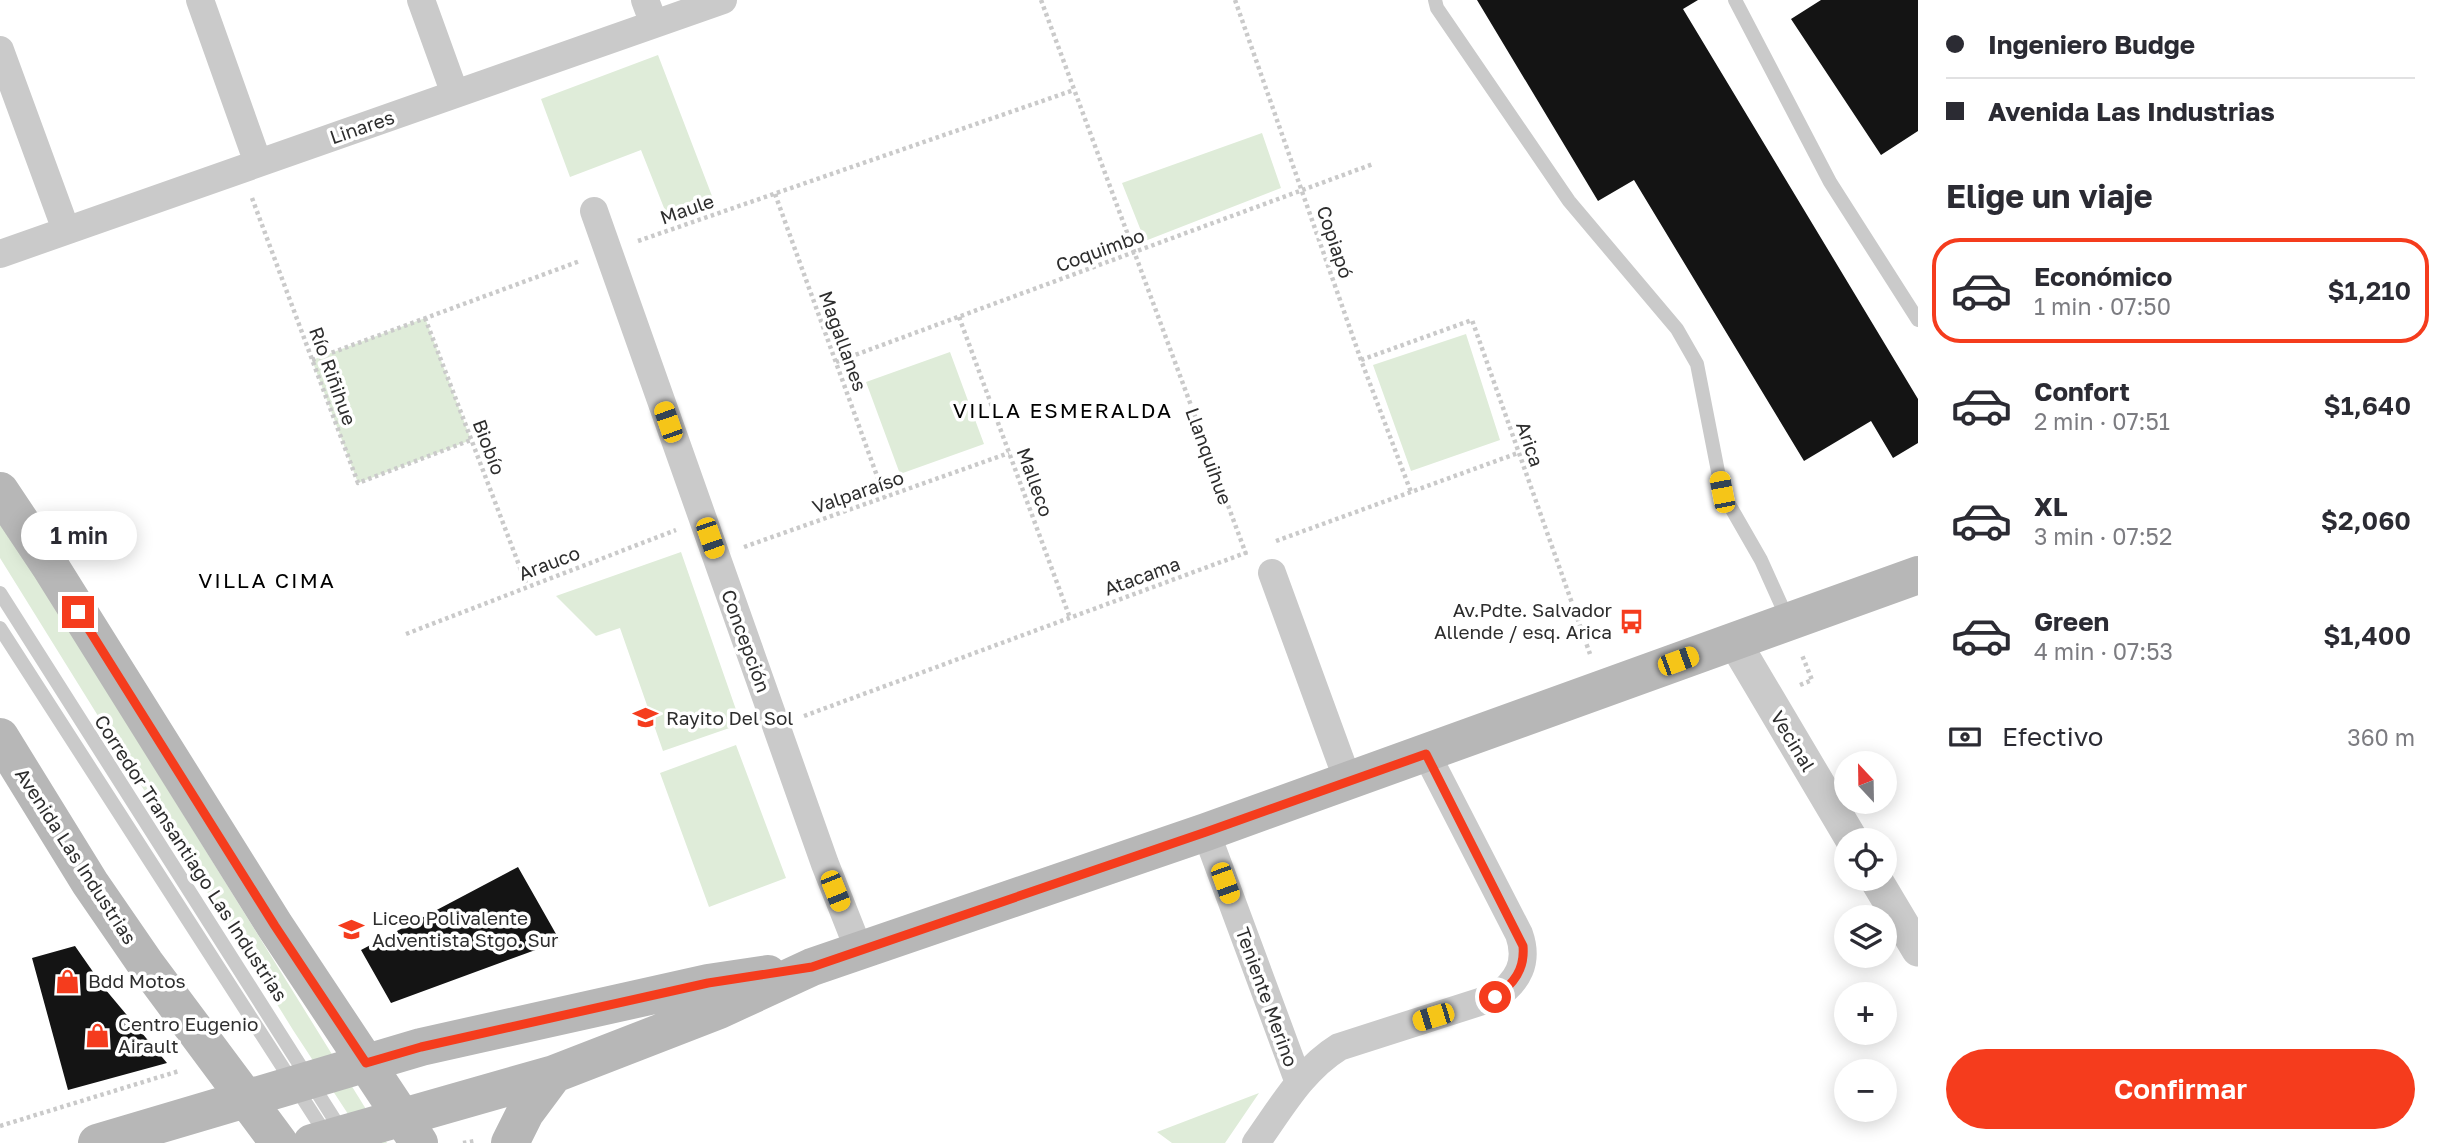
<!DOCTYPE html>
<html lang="es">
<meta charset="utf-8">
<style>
:root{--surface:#fff;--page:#f7f7f7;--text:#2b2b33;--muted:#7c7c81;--line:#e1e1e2;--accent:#f53c1d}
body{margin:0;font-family:"Golos Text",sans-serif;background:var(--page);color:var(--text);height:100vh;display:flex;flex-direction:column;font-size:26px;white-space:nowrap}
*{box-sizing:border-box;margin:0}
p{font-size:23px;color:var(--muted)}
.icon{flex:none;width:38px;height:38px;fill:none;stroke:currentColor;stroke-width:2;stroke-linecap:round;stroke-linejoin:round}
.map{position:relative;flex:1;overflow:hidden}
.side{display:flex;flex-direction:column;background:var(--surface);width:525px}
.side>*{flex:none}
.guide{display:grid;align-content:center;height:154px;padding:0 28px;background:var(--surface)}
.needle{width:46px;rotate:338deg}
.fabs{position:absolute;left:1834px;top:751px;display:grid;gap:14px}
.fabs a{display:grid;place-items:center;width:63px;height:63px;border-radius:50%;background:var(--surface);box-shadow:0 4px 18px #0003;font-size:35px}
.end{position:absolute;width:32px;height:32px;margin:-16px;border:9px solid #f53c1d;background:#fff;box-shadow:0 0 0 4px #fff}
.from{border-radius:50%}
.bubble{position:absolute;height:49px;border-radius:24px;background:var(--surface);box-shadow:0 4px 18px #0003;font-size:23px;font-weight:600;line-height:49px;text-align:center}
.car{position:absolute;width:21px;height:42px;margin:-21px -10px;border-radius:9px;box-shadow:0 0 5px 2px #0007;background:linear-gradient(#f5c518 24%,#345 0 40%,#f5c518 0 76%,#345 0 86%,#f5c518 0)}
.guide b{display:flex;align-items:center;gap:24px;height:66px;font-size:26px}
.guide b+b{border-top:2px solid var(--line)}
.guide i{width:18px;height:18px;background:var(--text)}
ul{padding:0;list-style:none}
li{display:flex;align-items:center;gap:21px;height:105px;margin:0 14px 10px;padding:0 14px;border:4px solid transparent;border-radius:28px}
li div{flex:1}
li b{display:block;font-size:26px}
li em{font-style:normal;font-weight:600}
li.on{border-color:var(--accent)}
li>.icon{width:63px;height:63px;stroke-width:1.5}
h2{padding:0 28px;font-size:32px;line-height:84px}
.pay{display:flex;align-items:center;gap:18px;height:77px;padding:0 28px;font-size:26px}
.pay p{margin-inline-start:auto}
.action{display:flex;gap:14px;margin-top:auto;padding:14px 28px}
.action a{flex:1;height:80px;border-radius:42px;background:var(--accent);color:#fff;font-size:28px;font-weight:600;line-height:80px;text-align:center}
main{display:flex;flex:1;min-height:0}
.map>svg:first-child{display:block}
.green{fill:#dfecd9}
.building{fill:#141414}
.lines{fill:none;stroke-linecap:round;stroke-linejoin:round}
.path{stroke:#cacaca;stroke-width:4.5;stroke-dasharray:3.5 3.5;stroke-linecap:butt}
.service{stroke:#cacaca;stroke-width:14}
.minor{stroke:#cacaca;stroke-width:28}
.tertiary{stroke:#cacaca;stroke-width:33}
.secondary{stroke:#b7b7b7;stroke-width:38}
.route{stroke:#f53c1d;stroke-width:9}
.labels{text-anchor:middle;stroke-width:7;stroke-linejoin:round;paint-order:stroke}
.street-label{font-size:19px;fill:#2d2d2d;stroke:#fff}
.poi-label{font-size:19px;fill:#2d2d2d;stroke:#fff;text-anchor:start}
.neighbourhood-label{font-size:21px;letter-spacing:2px;fill:#000;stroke:#fff}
</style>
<main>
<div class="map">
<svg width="1918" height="1143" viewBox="0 0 1918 1143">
<rect width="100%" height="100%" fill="#fff"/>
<path class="green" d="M658,55l54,141 -46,17 -25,-63 -71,27 -29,-78z
M1262,133l19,55 -136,53 -23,-58z
M425,318l46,122 -113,43 -46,-123z
M1466,334l34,106 -89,31 -38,-106z
M950,352l34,92 -84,30 -34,-92z
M0,519l387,624h-20l-74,-113 -293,-472z
M681,552l60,172 -78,27 -43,-123 -24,8 -40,-40z
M736,745l50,133 -77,29 -49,-134z
M1259,1093l-34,50h-53l-15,-11z"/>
<path class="building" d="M1477,0h221l-15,9 235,390v44l-25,15 -22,-37 -67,40 -170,-281 -36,21z
M1821,0h97v131l-37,24 -90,-136z
M518,867l42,74 -169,62 -30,-53z
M75,946l30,43 62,74 -99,27 -36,-132z"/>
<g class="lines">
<path class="path" d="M1041,0l205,554
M1235,0l126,360 50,132
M775,194l110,304
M252,198l106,285 113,-43
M638,241l436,-151
M959,317l111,301
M425,318l102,268
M312,360l268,-99
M1361,360l111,-40 118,334
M836,362l537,-198
M1276,541l242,-88
M744,547l265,-94
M406,634l270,-104
M1800,685l12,-5 -10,-25
M804,716l444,-164
M0,1126l179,-55
M463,1143l12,-2"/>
<path class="service" d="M1435,0l2,8 132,193 108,128 20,35 25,128 39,68 27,60
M1735,0l95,182 88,138
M0,593l343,540
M0,628l327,508"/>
<path class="minor" d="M200,0l58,163
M421,0l34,94
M645,0l9,24
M0,50l66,180
M594,211l231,653 34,86
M0,254l723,-254
M1272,573l76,208
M1206,832l93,251
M1256,1143c25,-35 46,-73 83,-96l156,-50c23,-15 34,-35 24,-63l-93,-181"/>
<path class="tertiary" d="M1734,641l118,199
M1875,878l43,72"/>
<path class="secondary" d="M0,491l50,75 225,360 144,217
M0,737l90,146 55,80 134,180
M97,1143l324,-96 287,-64 60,-9
M312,1143l242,-69 165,-64 93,-43 394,-135 712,-257
M510,1143l15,-30 29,-39"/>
</g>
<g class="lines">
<path class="route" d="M78,612l197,314 91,137 55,-16 287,-64 104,-16 394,-135 220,-78 97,192c2,23 -9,38 -28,51"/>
</g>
<defs>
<symbol id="bus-bare" viewBox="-9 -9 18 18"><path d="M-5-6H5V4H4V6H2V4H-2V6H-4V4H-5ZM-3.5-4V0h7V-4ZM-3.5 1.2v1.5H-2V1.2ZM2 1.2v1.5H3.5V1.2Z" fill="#f53c1d" stroke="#fff" stroke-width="2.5" paint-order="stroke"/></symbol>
<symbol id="school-bare" viewBox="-9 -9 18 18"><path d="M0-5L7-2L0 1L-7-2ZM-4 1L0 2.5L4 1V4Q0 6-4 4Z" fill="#f53c1d" stroke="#fff" stroke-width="2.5" paint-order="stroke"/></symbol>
<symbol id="shop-bare" viewBox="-9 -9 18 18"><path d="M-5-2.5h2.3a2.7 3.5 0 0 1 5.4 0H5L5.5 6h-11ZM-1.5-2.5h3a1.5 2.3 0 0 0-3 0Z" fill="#f53c1d" stroke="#fff" stroke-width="2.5" paint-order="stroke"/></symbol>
</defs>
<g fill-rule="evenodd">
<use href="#bus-bare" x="1614" y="604" width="35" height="35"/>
<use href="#school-bare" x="628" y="700" width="35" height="35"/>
<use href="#school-bare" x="334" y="912" width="35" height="35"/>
<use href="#shop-bare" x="50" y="964" width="35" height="35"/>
<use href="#shop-bare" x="80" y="1018" width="35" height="35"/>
</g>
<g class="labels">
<g class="street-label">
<text transform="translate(362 127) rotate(-19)" y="7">Linares</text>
<text transform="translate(687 209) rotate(-19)" y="7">Maule</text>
<text transform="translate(1335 242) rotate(71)" y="7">Copiapó</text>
<text transform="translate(1100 250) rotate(-20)" y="7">Coquimbo</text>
<text transform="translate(843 341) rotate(70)" y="7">Magallanes</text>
<text transform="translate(333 376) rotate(70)" y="7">Río Riñihue</text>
<text transform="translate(1530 444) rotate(71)" y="7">Arica</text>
<text transform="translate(489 447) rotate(69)" y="7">Biobío</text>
<text transform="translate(1209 456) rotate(70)" y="7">Llanquihue</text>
<text transform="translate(1035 482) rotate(70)" y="7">Malleco</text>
<text transform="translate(858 492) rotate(-19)" y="7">Valparaíso</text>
<text transform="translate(549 563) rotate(-21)" y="7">Arauco</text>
<text transform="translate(1142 576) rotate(-20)" y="7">Atacama</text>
<text transform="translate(746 641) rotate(70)" y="7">Concepción</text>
<text transform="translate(1793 741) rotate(59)" y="7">Vecinal</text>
<text transform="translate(76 856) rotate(57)" y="7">Avenida Las Industrias</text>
<text transform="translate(191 858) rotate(57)" y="7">Corredor Transantiago Las Industrias</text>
<text transform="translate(1267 997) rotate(70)" y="7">Teniente Merino</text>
</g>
<g class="poi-label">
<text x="1612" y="617" text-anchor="end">Av.Pdte. Salvador<tspan x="1612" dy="22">Allende / esq. Arica</tspan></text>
<text x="666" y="725">Rayito Del Sol</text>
<text x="372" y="925">Liceo Polivalente<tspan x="372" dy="22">Adventista Stgo. Sur</tspan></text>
<text x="88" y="988">Bdd Motos</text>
<text x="118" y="1031">Centro Eugenio<tspan x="118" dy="22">Airault</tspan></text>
</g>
<g class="neighbourhood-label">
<text x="1063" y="418">VILLA ESMERALDA</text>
<text x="267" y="588">VILLA CIMA</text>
</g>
</g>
</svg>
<div class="fabs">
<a><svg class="needle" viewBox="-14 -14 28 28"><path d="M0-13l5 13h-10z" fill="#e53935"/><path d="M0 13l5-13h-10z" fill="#7c7c81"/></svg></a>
<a><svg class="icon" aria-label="locate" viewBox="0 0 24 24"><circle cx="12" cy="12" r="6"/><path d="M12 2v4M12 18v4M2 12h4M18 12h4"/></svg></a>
<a><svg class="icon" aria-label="layers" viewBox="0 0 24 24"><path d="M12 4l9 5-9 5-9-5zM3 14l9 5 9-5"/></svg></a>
<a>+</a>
<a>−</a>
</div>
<i class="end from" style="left:1495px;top:997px"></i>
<i class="end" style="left:78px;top:612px"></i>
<div class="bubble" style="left:21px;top:511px;width:116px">1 min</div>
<i class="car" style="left:668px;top:422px;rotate:341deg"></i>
<i class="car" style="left:1722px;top:492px;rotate:349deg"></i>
<i class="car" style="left:710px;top:538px;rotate:161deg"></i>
<i class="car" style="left:1678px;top:661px;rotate:70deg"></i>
<i class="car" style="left:1225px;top:883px;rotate:160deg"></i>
<i class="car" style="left:835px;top:891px;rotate:158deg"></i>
<i class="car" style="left:1433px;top:1017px;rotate:253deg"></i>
</div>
<section class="side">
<div class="guide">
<b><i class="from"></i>Ingeniero Budge</b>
<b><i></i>Avenida Las Industrias</b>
</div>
<h2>Elige un viaje</h2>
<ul>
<li class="on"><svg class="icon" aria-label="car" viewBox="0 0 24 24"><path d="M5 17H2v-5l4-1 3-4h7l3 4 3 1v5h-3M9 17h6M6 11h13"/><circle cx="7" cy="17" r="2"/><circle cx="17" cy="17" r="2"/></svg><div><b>Económico</b><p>1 min · 07:50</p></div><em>$1,210</em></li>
<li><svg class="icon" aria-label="car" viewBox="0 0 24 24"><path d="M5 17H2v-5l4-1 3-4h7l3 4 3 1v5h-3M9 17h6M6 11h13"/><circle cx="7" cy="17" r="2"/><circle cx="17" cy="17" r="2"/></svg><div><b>Confort</b><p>2 min · 07:51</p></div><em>$1,640</em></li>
<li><svg class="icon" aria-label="car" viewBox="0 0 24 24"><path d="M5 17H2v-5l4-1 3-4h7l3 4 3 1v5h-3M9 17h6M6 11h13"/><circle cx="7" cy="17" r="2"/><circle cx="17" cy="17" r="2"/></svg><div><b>XL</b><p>3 min · 07:52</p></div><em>$2,060</em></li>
<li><svg class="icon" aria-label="car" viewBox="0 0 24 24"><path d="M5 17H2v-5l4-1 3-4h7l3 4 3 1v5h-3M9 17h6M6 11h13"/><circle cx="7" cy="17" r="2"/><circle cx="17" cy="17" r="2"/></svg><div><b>Green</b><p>4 min · 07:53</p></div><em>$1,400</em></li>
</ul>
<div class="pay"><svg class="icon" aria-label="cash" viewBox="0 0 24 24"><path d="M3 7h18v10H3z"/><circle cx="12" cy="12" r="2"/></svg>Efectivo<p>360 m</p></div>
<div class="action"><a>Confirmar</a></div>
</section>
</main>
